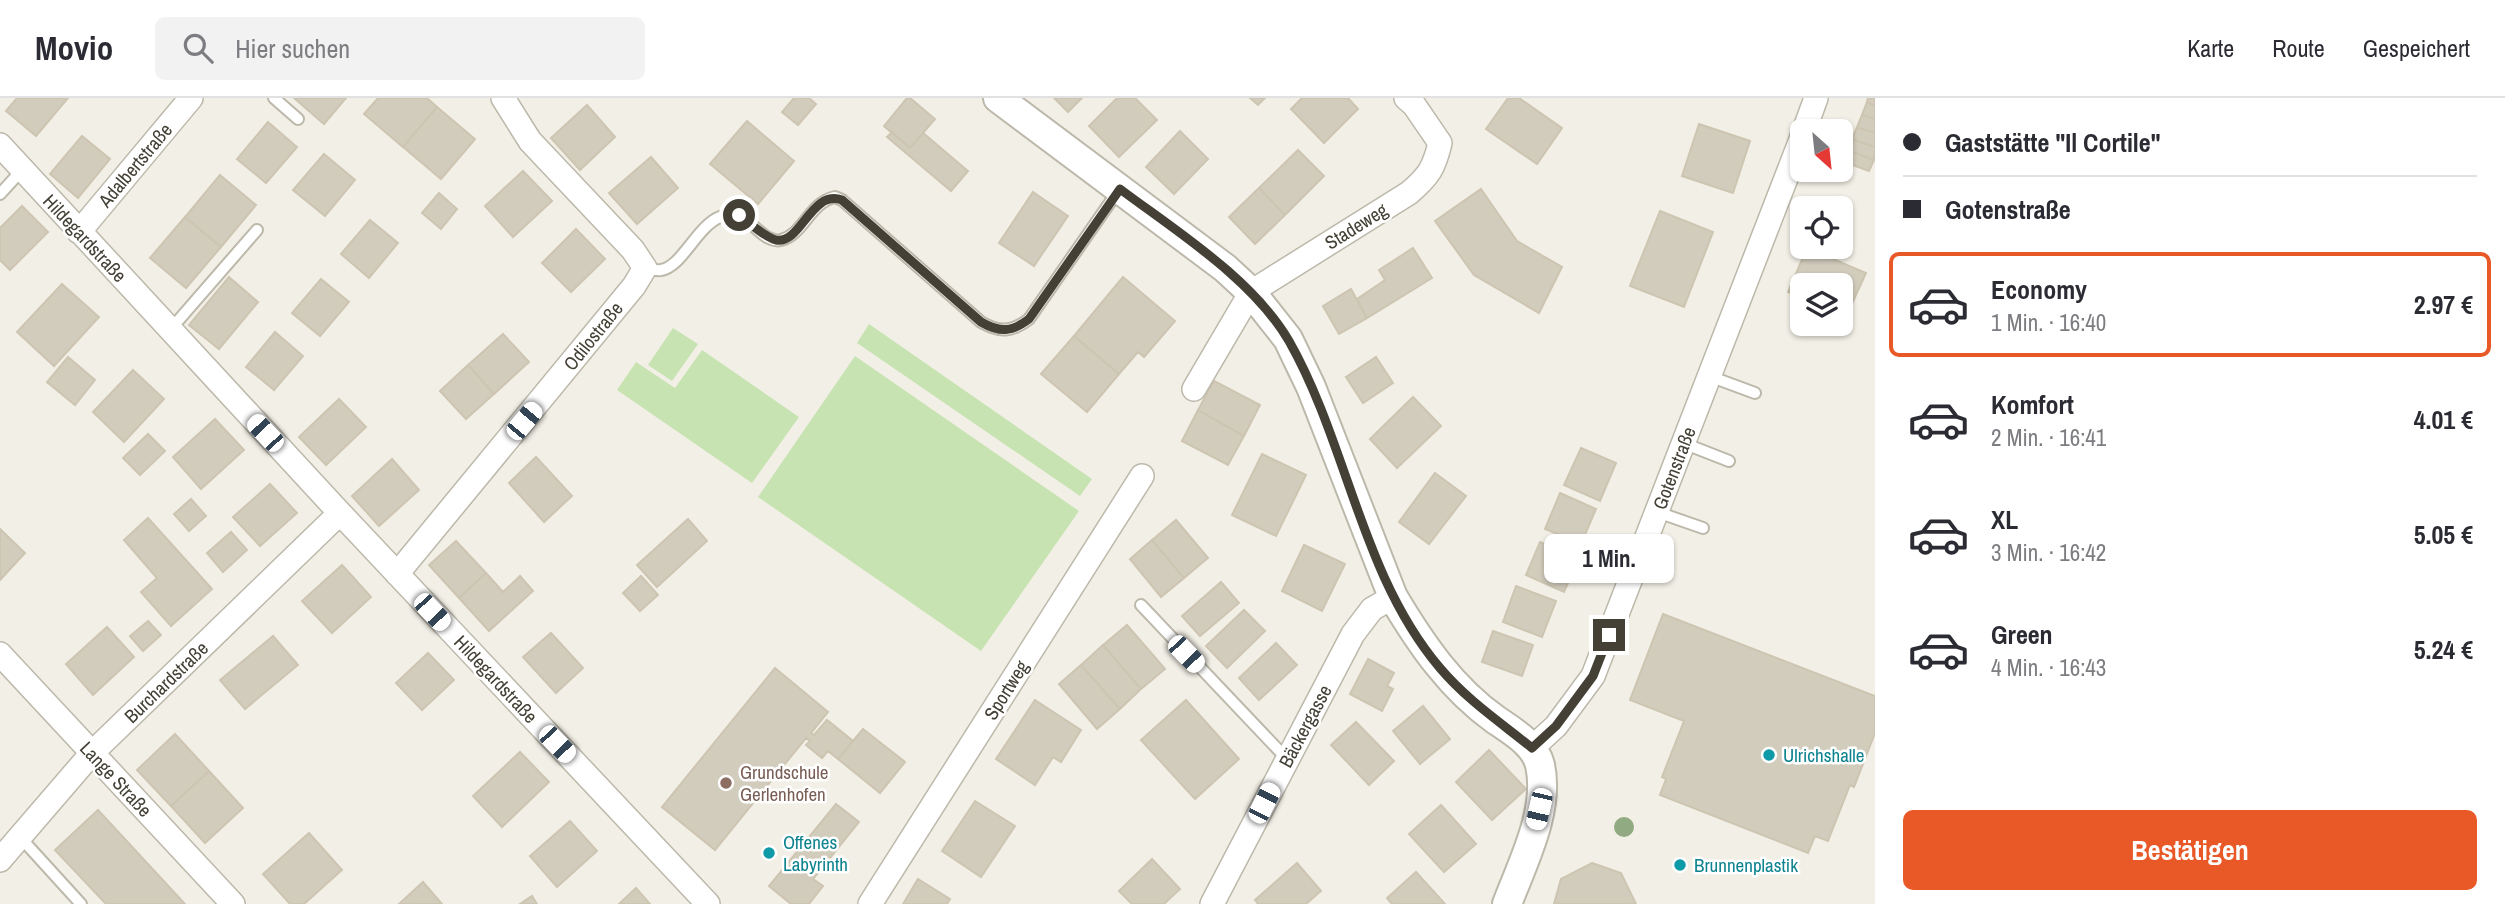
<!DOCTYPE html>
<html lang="de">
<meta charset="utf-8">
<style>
:root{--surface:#fff;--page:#f2f2f3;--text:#2b2b33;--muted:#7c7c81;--line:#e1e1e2;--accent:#e95827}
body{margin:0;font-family:"Archivo Narrow",sans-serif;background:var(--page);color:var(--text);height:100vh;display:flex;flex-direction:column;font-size:26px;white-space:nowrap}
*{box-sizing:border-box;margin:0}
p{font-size:23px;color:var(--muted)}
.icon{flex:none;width:38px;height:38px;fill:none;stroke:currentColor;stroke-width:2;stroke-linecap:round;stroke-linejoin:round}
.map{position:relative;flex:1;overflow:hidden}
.drawer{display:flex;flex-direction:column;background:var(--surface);width:630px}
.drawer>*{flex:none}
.hud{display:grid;align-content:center;height:154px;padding:0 28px;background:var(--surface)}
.needle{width:46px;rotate:153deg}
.fabs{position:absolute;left:1790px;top:21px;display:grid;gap:14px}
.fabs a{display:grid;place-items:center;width:63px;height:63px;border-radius:10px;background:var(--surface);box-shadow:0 2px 5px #0004;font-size:35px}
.end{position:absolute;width:32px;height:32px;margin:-16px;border:9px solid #444036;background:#fff;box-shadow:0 0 0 4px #fff}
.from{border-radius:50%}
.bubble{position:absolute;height:49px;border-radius:10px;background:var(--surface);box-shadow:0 2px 5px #0004;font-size:23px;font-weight:700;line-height:49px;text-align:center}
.car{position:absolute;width:21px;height:42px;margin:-21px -10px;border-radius:9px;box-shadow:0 0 5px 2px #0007;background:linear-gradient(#fff 24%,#345 0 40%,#fff 0 76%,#345 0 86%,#fff 0)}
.hud b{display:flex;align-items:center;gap:24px;height:66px;font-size:26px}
.hud b+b{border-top:2px solid var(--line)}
.hud i{width:18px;height:18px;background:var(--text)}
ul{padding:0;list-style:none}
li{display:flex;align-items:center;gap:21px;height:105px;margin:0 14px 10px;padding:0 14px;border:4px solid transparent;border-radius:10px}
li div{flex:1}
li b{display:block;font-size:26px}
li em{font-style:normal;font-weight:700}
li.active{border-color:var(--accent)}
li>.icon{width:63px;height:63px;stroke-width:1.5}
.action{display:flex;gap:14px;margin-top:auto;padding:14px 28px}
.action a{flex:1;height:80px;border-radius:10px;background:var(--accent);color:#fff;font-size:28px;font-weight:700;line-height:80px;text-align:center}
header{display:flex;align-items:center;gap:42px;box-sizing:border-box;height:98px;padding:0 35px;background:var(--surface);border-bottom:2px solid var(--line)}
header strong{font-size:33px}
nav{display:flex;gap:38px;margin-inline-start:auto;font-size:24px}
.search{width:490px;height:63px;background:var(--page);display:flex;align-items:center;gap:18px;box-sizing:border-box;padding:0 24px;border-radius:10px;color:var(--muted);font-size:26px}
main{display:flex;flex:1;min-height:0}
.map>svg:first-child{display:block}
.green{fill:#c8e3b2}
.building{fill:#d2ccbd;stroke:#cdc5b1;stroke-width:2}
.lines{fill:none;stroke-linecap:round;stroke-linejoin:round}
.service-casing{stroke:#bcb8aa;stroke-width:14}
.minor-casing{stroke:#bcb8aa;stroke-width:26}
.tertiary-casing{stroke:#bcb8aa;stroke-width:32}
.service{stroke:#fff;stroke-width:10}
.minor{stroke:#fff;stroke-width:23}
.tertiary{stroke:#fff;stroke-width:28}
.tree{fill:#91aa81}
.route{stroke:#444036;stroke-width:9}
.culture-dot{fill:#0f9aa8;stroke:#fff;stroke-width:2.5}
.education-dot{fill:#8d6e63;stroke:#fff;stroke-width:2.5}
.labels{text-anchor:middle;stroke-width:5;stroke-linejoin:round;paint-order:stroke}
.street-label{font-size:19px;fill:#444036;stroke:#fff}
.culture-label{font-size:19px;fill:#0d838f;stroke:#fff;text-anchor:start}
.education-label{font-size:19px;fill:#785e54;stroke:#fff;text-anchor:start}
</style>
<header>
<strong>Movio</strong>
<div class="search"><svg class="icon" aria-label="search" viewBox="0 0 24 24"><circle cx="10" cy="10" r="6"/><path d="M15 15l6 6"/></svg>Hier suchen</div>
<nav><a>Karte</a><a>Route</a><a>Gespeichert</a></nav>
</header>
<main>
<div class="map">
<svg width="1875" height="806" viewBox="0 0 1875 806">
<rect width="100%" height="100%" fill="#f2efe6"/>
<path class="green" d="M869,226l223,155 -12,17 -223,-153z
M673,230l25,16 -26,37 -24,-16z
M702,252l97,67 -47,66 -135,-93 19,-28 39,26z
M855,258l224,155 -98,140 -223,-154z"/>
<path class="building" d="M17,0h51l-32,38 -30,-25z
M294,0h52l-22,26z
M378,0h49l10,9 -34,40 -39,-33z
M794,0h15l7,6 -18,21 -16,-13z
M907,0h3l25,21 -25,29 -26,-22z
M1054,0h28l-14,14z
M1117,0h18l22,22 -38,37 -30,-31z
M1250,0h15l-7,7z
M1302,0h46l10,11 -34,34 -33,-34z
M1508,0h11l43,30 -25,36 -51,-35z
M1868,0h7v8l-8,-4z
M1867,4l8,4v13l-13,-4z
M587,7l28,32 -35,33 -29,-32z
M437,9l38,32 -34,40 -38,-32z
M1862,17l13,4v14l-18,-6z
M747,23l47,40 -36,43 -48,-40z
M268,24l29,25 -31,36 -29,-24z
M1699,26l51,17 -17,52 -51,-17z
M1857,29l18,6v14l-23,-8z
M1180,33l28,28 -34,35 -28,-27z
M892,34l18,16 13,-15 45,38 -17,20 -64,-54z
M82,38l28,23 -32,39 -28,-24z
M1852,41l23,8 -1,13 -26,-10z
M1298,52l26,26 -39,39 -26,-27z
M1848,52l26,10 -5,11 -25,-9z
M324,56l31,26 -30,36 -32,-26z
M651,59l27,31 -41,36 -28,-31z
M523,73l29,30 -39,36 -28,-31z
M220,77l36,30 -35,42 -36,-30z
M1259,90l26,27 -30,29 -26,-27z
M1481,91l36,52 45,26 -23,46 -65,-38 -39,-54z
M1033,94l35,24 -34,50 -35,-23z
M439,95l18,16 -16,20 -19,-16z
M22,108l26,26 -38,38 -10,-10v-32z
M1660,113l53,21 -29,75 -54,-21z
M185,119l36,30 -35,41 -36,-30z
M370,122l28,23 -29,35 -28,-24z
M576,131l29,30 -34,33 -29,-29z
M1413,150l19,30 -65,40 -10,-19 28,-19 -6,-10z
M1807,150l59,25 -20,44 -5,-2v-30h-39v13l-14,-6z
M229,179l29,25 -39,47 -30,-24z
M1123,179l52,44 -31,36 -6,-5 -19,22 -45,-38z
M321,181l28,23 -29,34 -28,-23z
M62,186l37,33 -45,49 -37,-34z
M1351,191l16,29 -28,16 -16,-28z
M275,234l28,24 -29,34 -28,-23z
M503,236l26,28 -35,32 -26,-29z
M1074,238l45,38 -32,38 -46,-38z
M68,259l27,23 -20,25 -28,-23z
M1376,259l17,26 -30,20 -17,-26z
M468,267l26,29 -28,25 -26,-28z
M133,272l31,29 -40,43 -31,-30z
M1214,283l46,24 -16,31 -46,-26z
M1413,299l28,29 -44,42 -27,-29z
M339,301l27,28 -40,38 -27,-28z
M1198,312l46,26 -16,29 -46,-24z
M215,321l29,31 -43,39 -28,-32z
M148,336l17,17 -25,24 -17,-17z
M1581,350l35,15 -16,38 -36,-16z
M1262,356l44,21 -30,61 -44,-21z
M536,359l36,39 -28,26 -35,-39z
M392,361l27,31 -40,36 -27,-30z
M1435,375l31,23 -37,48 -30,-22z
M270,386l27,29 -37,33 -27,-29z
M1560,395l36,16 -15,35 -36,-15z
M191,401l15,17 -17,15 -15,-17z
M148,420l64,71 -41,37 -30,-34 16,-14 -33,-38z
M688,421l19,22 -50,46 -20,-22z
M1176,422l32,38 -24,20 -32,-38z
M0,431l25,24 -25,27z
M231,434l16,18 -24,22 -16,-19z
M1152,442l32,38 -23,19 -31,-38z
M456,443l30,32 -27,25 -30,-33z
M1540,444l39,16 -15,34 -38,-17z
M1304,447l41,19 -23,47 -40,-20z
M342,467l29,32 -39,36 -30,-32z
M486,475l17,19 17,-16 13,15 -44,40 -30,-33z
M641,478l17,19 -18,16 -17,-18z
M1221,484l18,21 -39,33 -18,-20z
M1516,488l40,15 -14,36 -39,-15z
M1244,512l21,21 -38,37 -21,-22z
M1663,516l212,82v37l-21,54 -4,-2 -22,56 -13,-5 -7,17 -148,-58 6,-16 -4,-2 22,-56 -54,-21z
M148,523l13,14 -18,16 -13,-15z
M1127,527l38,44 -24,20 -38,-44z
M107,529l27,30 -41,38 -27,-31z
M1493,533l40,14 -11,31 -40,-14z
M551,535l32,35 -27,25 -33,-36z
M273,538l25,29 -53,44 -25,-29z
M1276,545l21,22 -38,35 -20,-22z
M1103,547l38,44 -21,20 -39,-44z
M428,555l26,27 -32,30 -26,-27z
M1368,561l26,14 -7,13 6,3 -11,22 -32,-17z
M1081,567l39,44 -23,20 -38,-45z
M775,570l53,44 -17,21 3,2 13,-15 26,21 -15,18 -10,-8 -6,7 -16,-13 4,-4 -4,-3 -91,112 -53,-43z
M1035,602l46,30 -20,32 -8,-5 -18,28 -39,-26z
M1186,602l53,59 -44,40 -54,-59z
M1423,608l27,33 -30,25 -27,-33z
M1356,624l38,39 -25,24 -38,-40z
M863,631l42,33 -25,31 -42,-34z
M175,636l34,37 -38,35 -34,-36z
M1489,652l37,39 -34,31 -36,-38z
M520,654l29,30 -47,45 -29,-31z
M209,673l34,37 -38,35 -34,-37z
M975,703l40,25 -34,51 -39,-26z
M836,706l23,18 -46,57 10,7 -14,18h-18l-22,-18z
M1441,707l35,39 -32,28 -35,-38z
M98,712l87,94h-79l-51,-54z
M570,723l27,30 -40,36 -27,-31z
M309,735l33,37 -38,34h-14l-27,-30z
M1152,761l28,30 -16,15h-32l-13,-13z
M1297,765l24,28 -15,13h-48l-3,-4z
M1592,765l29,10 15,31h-82l7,-25z
M1416,774l29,32h-53l-5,-6z
M918,781l32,20 -3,5h-44z
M423,784l19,22h-43z
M636,790l14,16h-31z
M532,798l5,8h-17z"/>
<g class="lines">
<defs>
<path id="service" d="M274,0l24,21
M0,96l22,-24
M645,170c5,1 11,3 16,2 21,-3 36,-44 59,-53 28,-12 40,28 61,23 22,-5 29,-38 54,-43l7,3 139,122c19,11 31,10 48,-3l89,-128
M170,232l87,-100
M1709,278l46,17
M1683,345l46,18
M1657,414l46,16
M1141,507l146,154
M20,739l61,67"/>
<path id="minor" d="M1804,33l12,-33
M0,47l340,368 368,391
M79,134l112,-134
M1194,291l57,-97 158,-99c20,-17 25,-25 31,-50l-26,-38 -8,-7
M397,476l237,-288 11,-18 -12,-18 -103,-109 -27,-43
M0,556l233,250
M1532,650l24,-22 37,-50 209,-539
M0,762l92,-107 248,-240
M870,806l272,-428
M1212,806l141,-270 19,-25 21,-12"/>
<path id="tertiary" d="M998,0l227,170 26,24 37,47 23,48 82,210c28,47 58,91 103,123 16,11 39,24 44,45 10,45 -17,97 -33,139"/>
</defs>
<use href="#service" class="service-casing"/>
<use href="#minor" class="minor-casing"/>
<use href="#tertiary" class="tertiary-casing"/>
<use href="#service" class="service"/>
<use href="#minor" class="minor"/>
<use href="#tertiary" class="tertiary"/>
</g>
<circle class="tree" cx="1624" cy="729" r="10"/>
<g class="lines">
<path class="route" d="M739,117c10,7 25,22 37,25 25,5 35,-51 66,-40l139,122c19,11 31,10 48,-3l91,-130c56,42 133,90 169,152 59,104 72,234 151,327 27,32 60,54 92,80l24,-22 37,-50 16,-41"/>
</g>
<g class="culture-dot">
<circle cx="1769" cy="657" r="7"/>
<circle cx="769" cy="755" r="7"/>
<circle cx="1680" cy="767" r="7"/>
</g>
<circle class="education-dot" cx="726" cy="685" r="7"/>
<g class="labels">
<g class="street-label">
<text transform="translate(135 67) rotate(-50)" y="7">Adalbertstraße</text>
<text transform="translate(1356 128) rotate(-32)" y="7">Stadeweg</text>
<text transform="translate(85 140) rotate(47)" y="7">Hildegardstraße</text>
<text transform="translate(593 238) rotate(-51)" y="7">Odilostraße</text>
<text transform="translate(1674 370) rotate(-69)" y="7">Gotenstraße</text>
<text transform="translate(496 581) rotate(47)" y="7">Hildegardstraße</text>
<text transform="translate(166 584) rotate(-44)" y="7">Burchardstraße</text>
<text transform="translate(1006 592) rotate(-58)" y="7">Sportweg</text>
<text transform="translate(1305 628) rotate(-62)" y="7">Bäckergasse</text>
<text transform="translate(116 681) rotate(47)" y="7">Lange Straße</text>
</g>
<g class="culture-label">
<text x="1783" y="664">Ulrichshalle</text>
<text x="783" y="751">Offenes<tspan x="783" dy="22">Labyrinth</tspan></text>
<text x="1694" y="774">Brunnenplastik</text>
</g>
<g class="education-label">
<text x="740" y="681">Grundschule<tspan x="740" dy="22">Gerlenhofen</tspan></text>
</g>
</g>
</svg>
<div class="fabs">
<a><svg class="needle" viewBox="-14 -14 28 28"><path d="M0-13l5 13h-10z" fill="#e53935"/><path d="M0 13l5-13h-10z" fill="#7c7c81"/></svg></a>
<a><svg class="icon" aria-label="locate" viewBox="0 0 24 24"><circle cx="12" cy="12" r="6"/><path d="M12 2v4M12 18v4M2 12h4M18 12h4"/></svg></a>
<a><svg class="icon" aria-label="layers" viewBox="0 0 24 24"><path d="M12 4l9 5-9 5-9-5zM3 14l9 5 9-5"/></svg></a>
</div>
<i class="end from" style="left:739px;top:117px"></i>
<i class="end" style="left:1609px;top:537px"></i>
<div class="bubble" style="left:1544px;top:436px;width:130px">1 Min.</div>
<i class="car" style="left:524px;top:323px;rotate:40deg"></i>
<i class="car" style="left:265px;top:335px;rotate:317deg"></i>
<i class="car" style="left:432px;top:514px;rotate:137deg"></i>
<i class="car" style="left:1186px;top:556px;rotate:136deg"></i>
<i class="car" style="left:557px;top:646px;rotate:136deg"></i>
<i class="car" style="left:1264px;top:705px;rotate:27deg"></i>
<i class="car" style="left:1539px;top:711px;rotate:193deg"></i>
</div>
<section class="drawer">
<div class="hud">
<b><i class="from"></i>Gaststätte &quot;Il Cortile&quot;</b>
<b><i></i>Gotenstraße</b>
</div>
<ul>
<li class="active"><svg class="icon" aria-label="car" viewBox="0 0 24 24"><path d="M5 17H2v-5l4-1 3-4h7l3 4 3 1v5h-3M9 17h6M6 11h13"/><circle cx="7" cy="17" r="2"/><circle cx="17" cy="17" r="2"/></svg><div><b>Economy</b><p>1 Min. · 16:40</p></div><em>2.97 €</em></li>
<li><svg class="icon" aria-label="car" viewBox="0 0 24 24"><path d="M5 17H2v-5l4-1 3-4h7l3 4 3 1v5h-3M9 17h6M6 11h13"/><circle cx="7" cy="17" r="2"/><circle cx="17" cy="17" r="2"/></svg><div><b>Komfort</b><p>2 Min. · 16:41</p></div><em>4.01 €</em></li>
<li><svg class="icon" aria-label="car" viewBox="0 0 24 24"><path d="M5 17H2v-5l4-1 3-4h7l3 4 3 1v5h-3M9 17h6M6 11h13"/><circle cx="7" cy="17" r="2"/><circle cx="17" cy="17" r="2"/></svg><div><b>XL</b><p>3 Min. · 16:42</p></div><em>5.05 €</em></li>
<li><svg class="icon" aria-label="car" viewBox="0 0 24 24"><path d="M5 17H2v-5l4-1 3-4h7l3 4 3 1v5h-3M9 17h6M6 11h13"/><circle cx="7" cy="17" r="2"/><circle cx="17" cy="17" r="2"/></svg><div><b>Green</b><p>4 Min. · 16:43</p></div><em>5.24 €</em></li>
</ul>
<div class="action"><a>Bestätigen</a></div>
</section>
</main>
